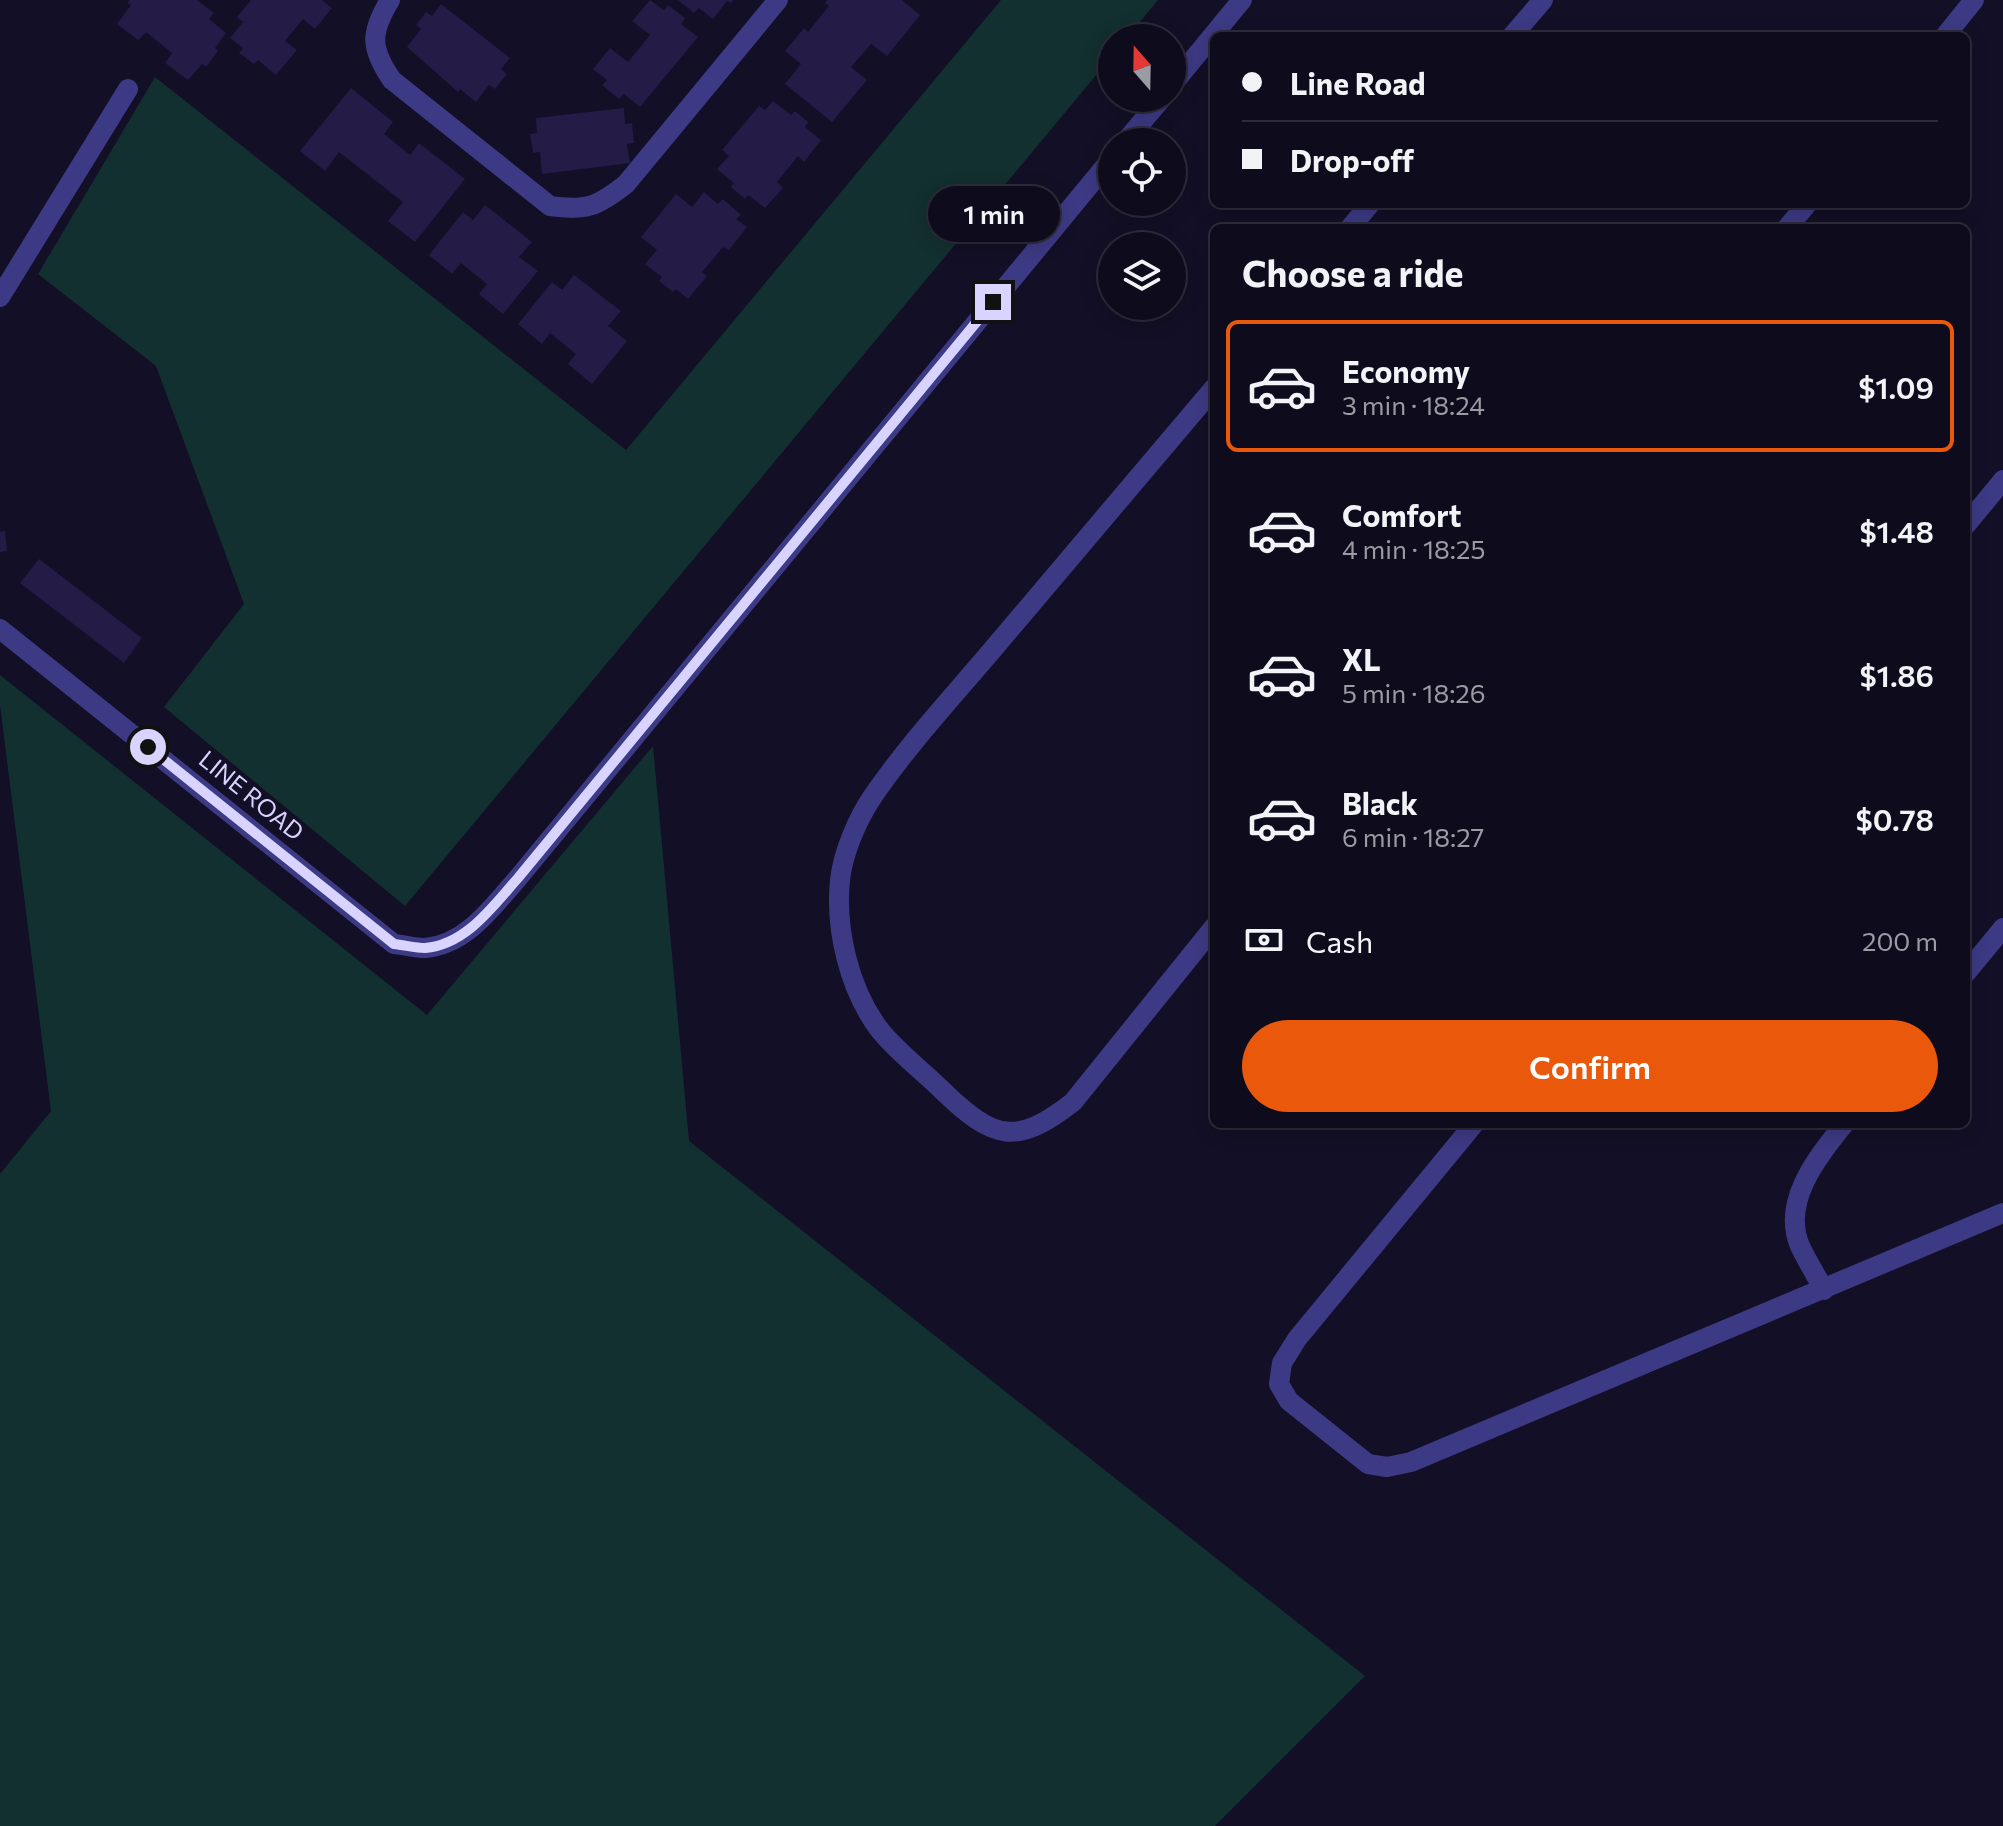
<!DOCTYPE html>
<meta charset="utf-8">
<style>
:root{--surface:#0e0b1c;--page:#171425;--text:#f1f3f6;--muted:#9b9ba3;--line:#2e2b3b;--accent:#ea580c}
body{margin:0;font-family:Commissioner,sans-serif;background:var(--page);color:var(--text);height:100vh;display:flex;flex-direction:column;font-size:30px;white-space:nowrap}
*{box-sizing:border-box;margin:0}
p{font-size:26px;color:var(--muted)}
.icon{flex:none;width:44px;height:44px;fill:none;stroke:currentColor;stroke-width:2;stroke-linecap:round;stroke-linejoin:round}
.map{position:relative;flex:1;overflow:hidden}
.panel{position:absolute;left:1210px;top:224px;width:760px;height:904px;display:flex;flex-direction:column;background:var(--surface);border-radius:12px;box-shadow:0 4px 20px #0003,0 0 0 2px var(--line)}
.panel>*{flex:none}
.guide{position:absolute;left:1210px;top:32px;width:760px;height:176px;border-radius:12px;box-shadow:0 4px 20px #0003,0 0 0 2px var(--line);display:grid;align-content:center;height:176px;padding:0 32px;background:var(--surface)}
.needle{width:52px;rotate:340deg}
.buttons{position:absolute;left:1098px;top:24px;display:grid;gap:16px}
.buttons a{display:grid;place-items:center;width:88px;height:88px;border-radius:50%;background:var(--surface);box-shadow:0 4px 20px #0003,0 0 0 2px var(--line);font-size:40px}
.end{position:absolute;width:36px;height:36px;margin:-18px;border:10px solid #d9d4ff;background:#111;box-shadow:0 0 0 4px #111}
.from{border-radius:50%}
.bubble{position:absolute;height:56px;border-radius:28px;background:var(--surface);box-shadow:0 4px 20px #0003,0 0 0 2px var(--line);font-size:26px;font-weight:600;line-height:56px;text-align:center}
.guide b{display:flex;align-items:center;gap:28px;height:76px;font-size:30px}
.guide b+b{border-top:2px solid var(--line)}
.guide i{width:20px;height:20px;background:var(--text)}
ul{padding:0;list-style:none}
li{display:flex;align-items:center;gap:24px;height:132px;margin:0 16px 12px;padding:0 16px;border:4px solid transparent;border-radius:12px}
li div{flex:1}
li b{display:block;font-size:30px}
li em{font-style:normal;font-weight:600}
li.selected{border-color:var(--accent)}
li>.icon{width:72px;height:72px;stroke-width:1.5}
h2{padding:0 32px;font-size:36px;line-height:96px}
.pay{display:flex;align-items:center;gap:20px;height:88px;padding:0 32px;font-size:30px}
.pay p{margin-inline-start:auto}
.button{display:flex;gap:16px;margin-top:auto;padding:16px 32px}
.button a{flex:1;height:92px;border-radius:48px;background:var(--accent);color:#fff;font-size:32px;font-weight:600;line-height:92px;text-align:center}
.map>svg:first-child{display:block}
.green{fill:#12302f}
.building{fill:#241b47}
.lines{fill:none;stroke-linecap:round;stroke-linejoin:round}
.minor{stroke:#3d3a85;stroke-width:20}
.route{stroke:#d9d4ff;stroke-width:10}
.labels{text-anchor:middle;stroke-width:7;stroke-linejoin:round;paint-order:stroke}
.street-label{font-size:24px;fill:#d9d4ff;stroke:#130f26}
</style>
<div class="map">
<svg width="2003" height="1826" viewBox="0 0 2003 1826">
<rect width="100%" height="100%" fill="#130f26"/>
<path class="green" d="M1001,0h157l-31,38h-15v18l-707,850 -241,-199 80,-103 -88,-238 -118,-92 117,-197 471,373z
M0,675l427,340 226,-269 36,395 676,535 -150,150h-1215v-652l51,-63 -51,-406z"/>
<path class="building" d="M130,0h67l17,13 -5,6 17,14 -11,15 3,3 -12,16 -4,-3 -14,16 -23,-17 7,-10 -26,-21 -8,8 -21,-16 14,-19 -4,-2z
M251,0h71l10,8 -17,21 -12,-10 -18,22 12,9 -21,25 -18,-15 -4,4 -15,-11 4,-5 -13,-10 13,-16 -6,-5z
M650,0l14,10 4,-5 17,13 -4,6 17,13 -58,70 -16,-13 -5,5 -17,-14 5,-5 -14,-11 17,-21 18,14 22,-27 -18,-14z
M678,0h55l-2,3 -4,-2 -14,18 -14,-11 -5,5z
M827,0h75l18,15 -33,41 -16,-12 -20,23 16,13 -35,42 -47,-38 16,-20 -16,-13 19,-23 4,4 21,-26 -4,-3z
M441,4l69,54 -9,11 6,5 -12,15 -6,-4 -13,17 -16,-13 -2,3 -51,-45 14,-18 -5,-4 10,-13 6,4z
M351,88l42,34 -9,12 26,21 9,-12 46,36 -50,63 -27,-21 15,-19 -64,-50 -14,19 -25,-20z
M773,101l18,14 4,-4 13,11 -3,5 16,13 -17,22 -6,-6 -21,26 6,6 -18,20 -17,-13 -3,4 -14,-12 3,-4 -17,-14 12,-13 -7,-6 37,-44 6,4z
M624,108l1,16 7,-1 2,20 -7,1 3,19 -88,11 -2,-22 -7,1 -3,-19 7,-1 -1,-15z
M704,192l14,12 5,-5 18,16 -5,4 11,8 -18,23 -6,-3 -21,25 5,4 -19,23 -12,-10 -3,3 -14,-11 3,-4 -17,-13 12,-14 -16,-13 35,-43 16,13z
M485,205l47,37 -13,15 19,14 -35,43 -24,-20 8,-10 -26,-21 -9,11 -23,-19 34,-43 10,8z
M574,275l47,36 -13,15 19,15 -35,43 -24,-20 8,-10 -26,-21 -8,11 -24,-20 34,-42 10,8z
M5,531l2,20 -7,1v-20z
M39,559l103,79 -18,25 -104,-80z"/>
<g class="lines">
<path class="minor" d="M390,0c-20,33 -20,48 2,80l158,126c36,5 47,1 76,-22l152,-184
M1512,36l31,-36
M1945,36l29,-36
M1172,85l70,-85
M1125,142l37,-44
M1350,228l20,-24
M1787,228l20,-24
M0,297l128,-208
M1214,388c-72,85 -143,169 -215,254 -42,50 -89,100 -126,154 -15,22 -30,56 -33,84 -5,49 9,109 39,149 17,22 45,43 65,63 50,48 73,54 129,10l141,-175
M1966,525l37,-45
M0,629l394,315c10,1 22,4 31,4 41,-3 68,-42 93,-70l594,-720
M1966,973l37,-45
M1474,1124l-177,215 -15,24 -3,21 10,17 79,63 19,3 24,-5 592,-249
M1824,1290c-8,-15 -17,-29 -24,-44 -19,-45 18,-89 44,-122"/>
</g>
<g class="lines">
<path class="route" d="M148,747l246,197c10,1 22,4 31,4 41,-3 68,-42 93,-70l475,-576"/>
</g>
<g class="labels">
<g class="street-label">
<text transform="translate(251 796) rotate(39)" y="8">LINE ROAD</text>
</g>
</g>
</svg>
<div class="buttons">
<a><svg class="needle" viewBox="-14 -14 28 28"><path d="M0-13l5 13h-10z" fill="#e53935"/><path d="M0 13l5-13h-10z" fill="#9b9ba3"/></svg></a>
<a><svg class="icon" aria-label="locate" viewBox="0 0 24 24"><circle cx="12" cy="12" r="6"/><path d="M12 2v4M12 18v4M2 12h4M18 12h4"/></svg></a>
<a><svg class="icon" aria-label="layers" viewBox="0 0 24 24"><path d="M12 4l9 5-9 5-9-5zM3 14l9 5 9-5"/></svg></a>
</div>
<i class="end from" style="left:148px;top:747px"></i>
<i class="end" style="left:993px;top:302px"></i>
<div class="bubble" style="left:928px;top:186px;width:132px">1 min</div>
<div class="guide">
<b><i class="from"></i>Line Road</b>
<b><i></i>Drop-off</b>
</div>
<section class="panel">
<h2>Choose a ride</h2>
<ul>
<li class="selected"><svg class="icon" aria-label="car" viewBox="0 0 24 24"><path d="M5 17H2v-5l4-1 3-4h7l3 4 3 1v5h-3M9 17h6M6 11h13"/><circle cx="7" cy="17" r="2"/><circle cx="17" cy="17" r="2"/></svg><div><b>Economy</b><p>3 min · 18:24</p></div><em>$1.09</em></li>
<li><svg class="icon" aria-label="car" viewBox="0 0 24 24"><path d="M5 17H2v-5l4-1 3-4h7l3 4 3 1v5h-3M9 17h6M6 11h13"/><circle cx="7" cy="17" r="2"/><circle cx="17" cy="17" r="2"/></svg><div><b>Comfort</b><p>4 min · 18:25</p></div><em>$1.48</em></li>
<li><svg class="icon" aria-label="car" viewBox="0 0 24 24"><path d="M5 17H2v-5l4-1 3-4h7l3 4 3 1v5h-3M9 17h6M6 11h13"/><circle cx="7" cy="17" r="2"/><circle cx="17" cy="17" r="2"/></svg><div><b>XL</b><p>5 min · 18:26</p></div><em>$1.86</em></li>
<li><svg class="icon" aria-label="car" viewBox="0 0 24 24"><path d="M5 17H2v-5l4-1 3-4h7l3 4 3 1v5h-3M9 17h6M6 11h13"/><circle cx="7" cy="17" r="2"/><circle cx="17" cy="17" r="2"/></svg><div><b>Black</b><p>6 min · 18:27</p></div><em>$0.78</em></li>
</ul>
<div class="pay"><svg class="icon" aria-label="cash" viewBox="0 0 24 24"><path d="M3 7h18v10H3z"/><circle cx="12" cy="12" r="2"/></svg>Cash<p>200 m</p></div>
<div class="button"><a>Confirm</a></div>
</section>
</div>
